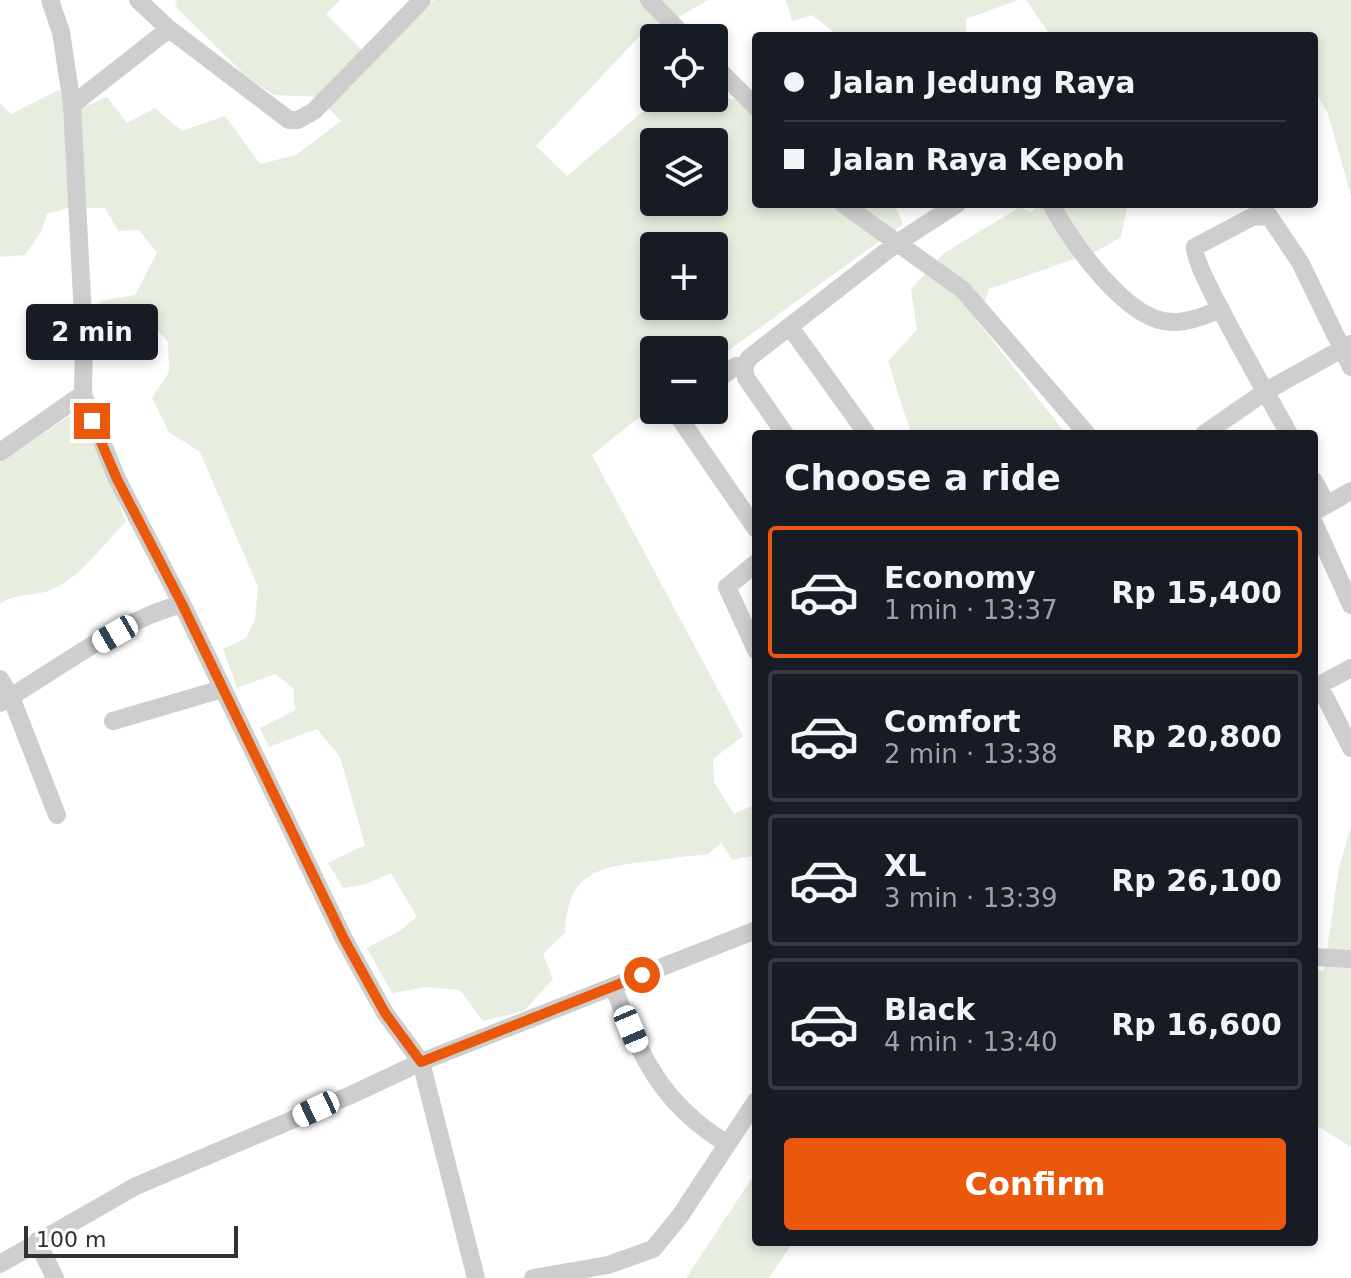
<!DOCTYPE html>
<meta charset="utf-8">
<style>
:root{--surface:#171b24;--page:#20242c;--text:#f1f3f6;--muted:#9ea1a6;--line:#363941;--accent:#ea580c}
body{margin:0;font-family:"DejaVu Sans",sans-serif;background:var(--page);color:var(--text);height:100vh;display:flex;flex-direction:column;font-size:30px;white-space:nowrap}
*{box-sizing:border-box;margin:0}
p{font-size:26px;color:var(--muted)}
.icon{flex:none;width:44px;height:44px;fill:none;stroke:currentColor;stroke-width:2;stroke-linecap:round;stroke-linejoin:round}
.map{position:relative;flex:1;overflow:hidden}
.details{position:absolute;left:752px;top:430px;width:566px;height:816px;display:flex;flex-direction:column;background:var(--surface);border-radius:8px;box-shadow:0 4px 12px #0003}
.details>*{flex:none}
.guide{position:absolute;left:752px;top:32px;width:566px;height:176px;border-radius:8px;box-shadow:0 4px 12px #0003;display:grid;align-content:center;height:176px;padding:0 32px;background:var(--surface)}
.tools{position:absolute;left:640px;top:24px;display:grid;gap:16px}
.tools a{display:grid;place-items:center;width:88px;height:88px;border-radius:8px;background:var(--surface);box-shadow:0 4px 12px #0003;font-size:40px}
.scale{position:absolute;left:24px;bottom:20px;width:214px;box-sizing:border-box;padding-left:8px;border:4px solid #313131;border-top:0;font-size:22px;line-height:28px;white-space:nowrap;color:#313131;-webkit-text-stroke:6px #fff;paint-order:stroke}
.end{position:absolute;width:36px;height:36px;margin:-18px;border:10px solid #ea580c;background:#fff;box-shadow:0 0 0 4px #fff}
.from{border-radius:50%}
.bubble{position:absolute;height:56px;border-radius:8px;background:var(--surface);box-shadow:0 4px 12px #0003;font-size:26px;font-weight:800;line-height:56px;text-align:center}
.car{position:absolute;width:24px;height:48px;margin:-24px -12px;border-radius:10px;box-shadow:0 0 6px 2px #0007;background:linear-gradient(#fff 24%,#345 0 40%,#fff 0 76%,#345 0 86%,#fff 0)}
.guide b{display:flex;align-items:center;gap:28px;height:76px;font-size:30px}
.guide b+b{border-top:2px solid var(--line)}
.guide i{width:20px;height:20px;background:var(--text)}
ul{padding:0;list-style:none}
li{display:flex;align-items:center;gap:24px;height:132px;margin:0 16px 12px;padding:0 16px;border:4px solid var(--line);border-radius:8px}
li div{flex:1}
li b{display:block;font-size:30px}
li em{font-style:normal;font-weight:800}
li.active{border-color:var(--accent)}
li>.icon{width:72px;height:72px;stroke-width:1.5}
h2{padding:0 32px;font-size:36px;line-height:96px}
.cta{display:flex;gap:16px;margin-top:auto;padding:16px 32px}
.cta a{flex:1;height:92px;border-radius:8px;background:var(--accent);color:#fff;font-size:32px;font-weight:800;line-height:92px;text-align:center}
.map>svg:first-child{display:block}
.green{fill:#e7eedf;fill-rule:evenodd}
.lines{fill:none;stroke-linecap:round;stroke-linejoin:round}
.minor{stroke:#cecece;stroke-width:18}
.route{stroke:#ea580c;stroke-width:10}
</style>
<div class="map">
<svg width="1351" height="1278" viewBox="0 0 1351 1278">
<rect width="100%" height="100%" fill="#fff"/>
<path class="green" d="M177,0h163l-14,14 46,46 62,-60h274l-29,17 -30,9 -113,120 31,30 92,-78h55v-10l12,10 17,2 13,-11v115h138l9,20 -189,137v-11h-60v55l-62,50 151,281 -30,23 1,23 20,32 22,-10v51l-23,5 -12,-17 -14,12c-20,0 -36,4 -55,6 -55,6 -84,11 -87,72l-22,21 10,25 -29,32 -41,10 -23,-31 -33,-3 -35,6 -25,-45 34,-18 16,-13 -26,-44 -24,11 -24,4 -15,-25 37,-18 -25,-88 -23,-28 -48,18 -9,-19 35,-18 -2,-22 -18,-14 -38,14 -14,-39 23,-11 9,-19 3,-32 -58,-135 -31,-20 -17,-34 17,-26 -1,-30 -12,-14 -46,27 -10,-6 -3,-22 3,-26 35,-6 22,-42 -18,-23 -21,1 -13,-23h-37l-21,6 -6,18 -16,23 -25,2v-154l11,11 48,-24 4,10 21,7 23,-10 20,26 28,-15 27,23 43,-15 35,48 36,-9 45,-34 -23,-24 -44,-2 -27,-18 -72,-71zM654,142h60v60h-60zM654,246h60v60h-60z
M786,0h232l-52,19v17h-127l-27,-21 -20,6z
M1026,0h325v196l-23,-82 -14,-25v-53h-263z
M1040,204h88l-7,33 -22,13 -110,39 -11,33 88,112h-155l-23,-73 29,-31 -6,-41 33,-36 76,-46 11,5z
M82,408l44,114c-23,22 -44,54 -73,67 -16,8 -38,3 -53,15v-142z
M1351,827v320l-37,-23v-153l10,-1 15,-103z
M756,1172v70h37l-24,36h-83z"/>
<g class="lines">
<path class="minor" d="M50,0l11,32 11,73 12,231 -1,58 34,85 65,125 162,335 41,74 36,49 55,216
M138,0l31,29 120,91h9l16,-9 108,-111
M649,0l37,38
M714,65l42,42
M72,105l97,-76
M843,204l120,86 124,144
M1051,204c20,37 76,119 122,118 17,0 33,-7 48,-13
M790,327l77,107
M714,382l22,-16 8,2
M680,410l-2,6 78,113
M785,434l-39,-56 -2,-10 5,-10 148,-115 60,-39
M1204,434l62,-43 85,-47
M1289,434c-14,-26 -98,-170 -94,-187l57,-30 17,-1 31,46 51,105
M0,452l83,-58
M1314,481l13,24
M1314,512l37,-21
M1314,523l37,82
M756,563l-29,24 29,63
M0,679l11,18 46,118
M1319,685l32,63
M1314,688l37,-20
M0,703c58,-33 117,-82 182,-99
M113,721l109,-32
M1314,957l37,2
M613,986c28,70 47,117 113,157
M37,1241l18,37
M0,1264l136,-78 215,-91 70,-33 335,-132
M533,1278l75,-13 45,-16 27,-33 76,-115"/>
</g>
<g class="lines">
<path class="route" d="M92,421l25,58 65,125 162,335 41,74 36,49 221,-87"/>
</g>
</svg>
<div class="tools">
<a><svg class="icon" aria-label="locate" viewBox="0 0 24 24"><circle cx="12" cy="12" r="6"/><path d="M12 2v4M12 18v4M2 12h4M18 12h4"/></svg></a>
<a><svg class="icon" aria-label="layers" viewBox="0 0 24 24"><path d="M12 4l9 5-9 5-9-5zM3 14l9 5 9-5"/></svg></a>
<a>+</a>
<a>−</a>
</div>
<div class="scale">100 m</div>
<i class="end from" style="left:642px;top:975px"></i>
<i class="end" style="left:92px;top:421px"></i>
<div class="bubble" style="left:26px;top:304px;width:132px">2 min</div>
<i class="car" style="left:115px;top:634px;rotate:240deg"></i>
<i class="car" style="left:631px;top:1029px;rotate:157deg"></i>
<i class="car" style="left:316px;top:1109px;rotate:245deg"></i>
<div class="guide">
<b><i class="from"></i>Jalan Jedung Raya</b>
<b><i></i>Jalan Raya Kepoh</b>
</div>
<section class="details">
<h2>Choose a ride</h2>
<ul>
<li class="active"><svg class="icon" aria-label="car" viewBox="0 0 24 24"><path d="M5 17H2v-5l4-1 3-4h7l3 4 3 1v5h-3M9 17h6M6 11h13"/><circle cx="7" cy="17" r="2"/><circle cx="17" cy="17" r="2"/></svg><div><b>Economy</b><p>1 min · 13:37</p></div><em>Rp 15,400</em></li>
<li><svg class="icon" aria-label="car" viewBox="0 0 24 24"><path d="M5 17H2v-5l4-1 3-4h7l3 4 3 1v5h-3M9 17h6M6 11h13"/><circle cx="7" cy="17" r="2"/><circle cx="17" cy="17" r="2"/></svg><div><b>Comfort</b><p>2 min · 13:38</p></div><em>Rp 20,800</em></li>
<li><svg class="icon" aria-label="car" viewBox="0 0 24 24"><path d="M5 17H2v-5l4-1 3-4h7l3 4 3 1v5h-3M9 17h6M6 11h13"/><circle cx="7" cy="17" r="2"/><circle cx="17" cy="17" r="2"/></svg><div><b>XL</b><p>3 min · 13:39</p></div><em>Rp 26,100</em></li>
<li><svg class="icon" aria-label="car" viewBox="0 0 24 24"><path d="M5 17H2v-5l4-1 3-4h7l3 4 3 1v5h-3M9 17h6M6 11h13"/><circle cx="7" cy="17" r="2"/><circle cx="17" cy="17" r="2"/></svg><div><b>Black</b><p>4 min · 13:40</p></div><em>Rp 16,600</em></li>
</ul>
<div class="cta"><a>Confirm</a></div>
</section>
</div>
